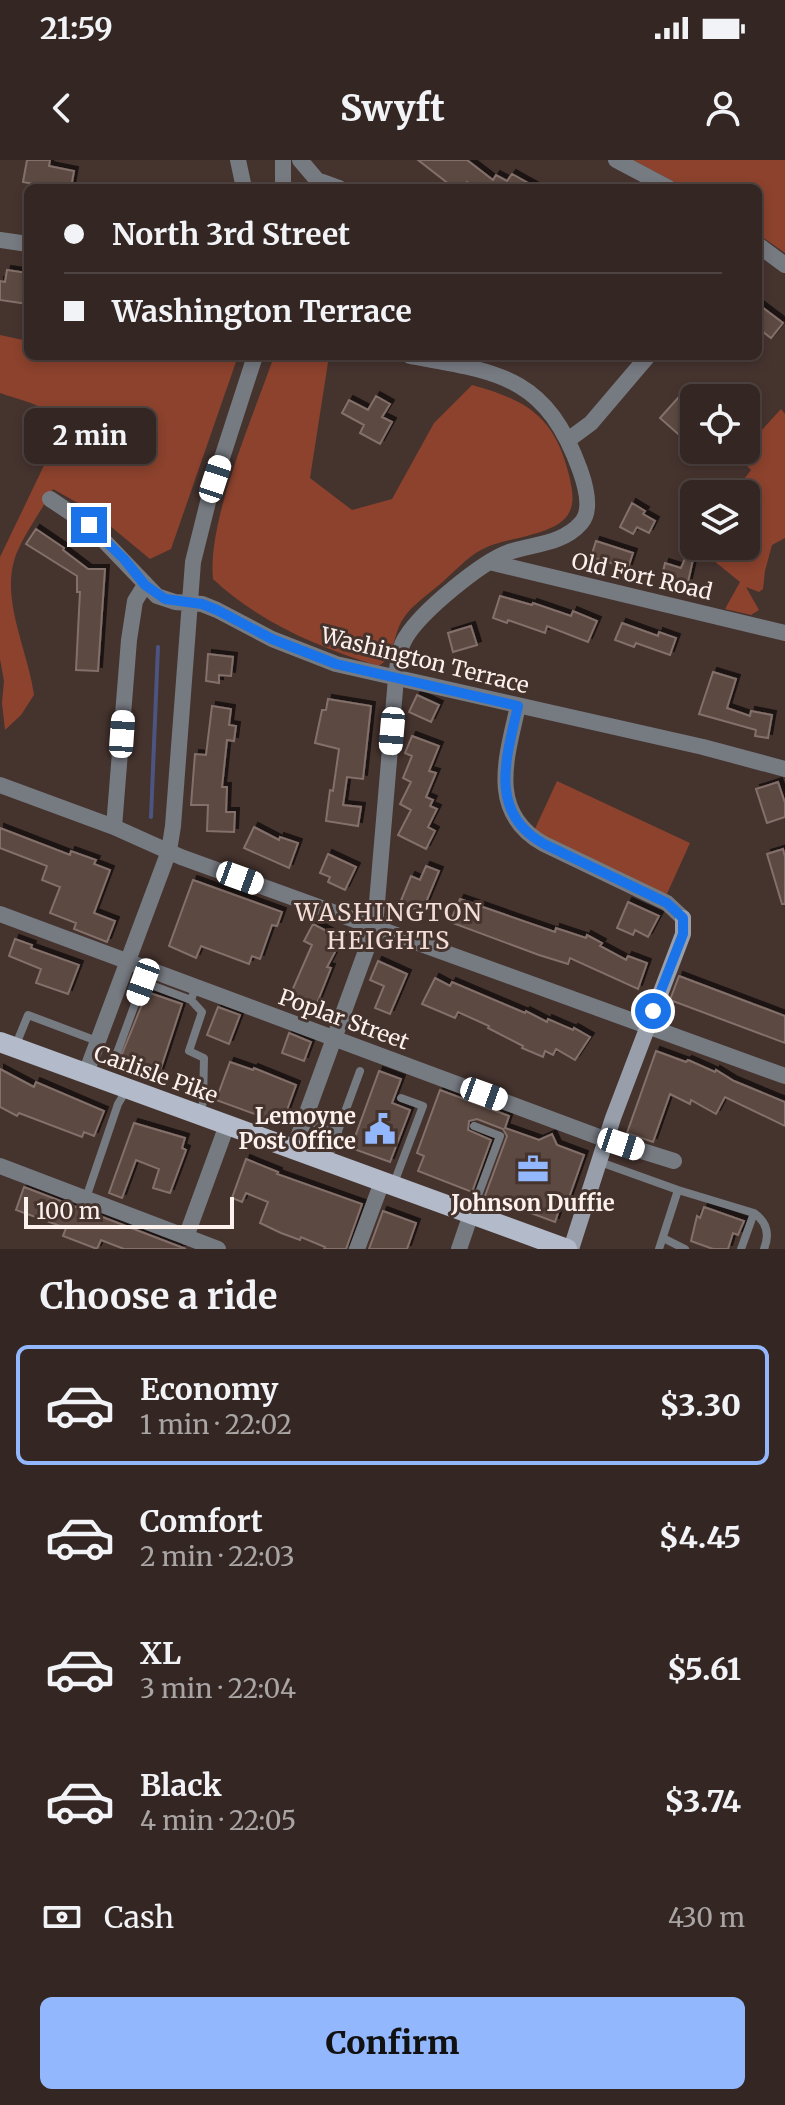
<!DOCTYPE html>
<meta charset="utf-8">
<style>
:root{--surface:#342622;--page:#3f322f;--text:#f1f3f6;--muted:#a9a5a5;--line:#4e4340;--accent:#93b7fd}
body{margin:0;font-family:Merriweather,serif;background:var(--page);color:var(--text);height:100vh;display:flex;flex-direction:column;font-size:30px;white-space:nowrap}
*{box-sizing:border-box;margin:0}
p{font-size:26px;color:var(--muted)}
.icon{flex:none;width:44px;height:44px;fill:none;stroke:currentColor;stroke-width:2;stroke-linecap:round;stroke-linejoin:round}
.map{position:relative;height:1089px;overflow:hidden}
.panel{display:flex;flex-direction:column;background:var(--surface);flex:1}
.panel>*{flex:none}
.banner{position:absolute;left:24px;top:24px;width:738px;height:176px;border-radius:12px;box-shadow:0 4px 12px #0003,0 0 0 2px var(--line);display:grid;align-content:center;height:176px;padding:0 40px;background:var(--surface)}
.controls{position:absolute;left:680px;top:224px;display:grid;gap:16px}
.controls a{display:grid;place-items:center;width:80px;height:80px;border-radius:12px;background:var(--surface);box-shadow:0 4px 12px #0003,0 0 0 2px var(--line);font-size:40px}
.scale{position:absolute;left:24px;bottom:20px;width:210px;box-sizing:border-box;padding-left:8px;border:4px solid #fdf1ee;border-top:0;font-size:22px;line-height:28px;white-space:nowrap;color:#fdf1ee;-webkit-text-stroke:6px #45332e;paint-order:stroke}
.end{position:absolute;width:36px;height:36px;margin:-18px;border:10px solid #1a73e8;background:#fff;box-shadow:0 0 0 4px #fff}
.from{border-radius:50%}
.bubble{position:absolute;height:56px;border-radius:12px;background:var(--surface);box-shadow:0 4px 12px #0003,0 0 0 2px var(--line);font-size:26px;font-weight:800;line-height:56px;text-align:center}
.car{position:absolute;width:24px;height:48px;margin:-24px -12px;border-radius:10px;box-shadow:0 0 6px 2px #0007;background:linear-gradient(#fff 24%,#345 0 40%,#fff 0 76%,#345 0 86%,#fff 0)}
.banner b{display:flex;align-items:center;gap:28px;height:76px;font-size:30px}
.banner b+b{border-top:2px solid var(--line)}
.banner i{width:20px;height:20px;background:var(--text)}
ul{padding:0;list-style:none}
li{display:flex;align-items:center;gap:24px;height:120px;margin:0 16px 12px;padding:0 24px;border:4px solid transparent;border-radius:12px}
li div{flex:1}
li b{display:block;font-size:30px}
li em{font-style:normal;font-weight:800}
li.on{border-color:var(--accent)}
li>.icon{width:72px;height:72px;stroke-width:1.5}
h2{padding:0 40px;font-size:36px;line-height:96px}
.pay{display:flex;align-items:center;gap:20px;height:88px;padding:0 40px;font-size:30px}
.pay p{margin-inline-start:auto}
.action{display:flex;gap:16px;margin-top:auto;padding:16px 40px}
.action a{flex:1;height:92px;border-radius:12px;background:var(--accent);color:#111;font-size:32px;font-weight:800;line-height:92px;text-align:center}
.status{display:flex;justify-content:space-between;align-items:center;height:56px;padding:0 40px;background:var(--surface);direction:ltr}
.status svg{height:22px;fill:currentColor}
header{display:flex;justify-content:space-between;align-items:center;height:104px;padding:0 40px;background:var(--surface);font-size:36px;font-weight:800}
.map>svg:first-child{display:block}
.green{fill:#8c422d}
.lines{fill:none;stroke-linecap:round;stroke-linejoin:round}
.stream{stroke:#4c5581;stroke-width:4}
.building{fill:#5b4842;stroke:#84706a;stroke-width:2;filter:url(#shadow)}
.lane{stroke:#767a81;stroke-width:8}
.street{stroke:#767a81;stroke-width:16}
.secondary{stroke:#989faa;stroke-width:16}
.primary{stroke:#b3bbca;stroke-width:20}
.route{stroke:#1a73e8;stroke-width:10}
.labels{text-anchor:middle;stroke-width:6;stroke-linejoin:round;paint-order:stroke}
.street-label{font-size:22px;fill:#fdf1ee;stroke:#45332e}
.poi-label{font-size:22px;font-weight:bold;fill:#fdf1ee;stroke:#45332e;text-anchor:end}
.neighbourhood-label{font-size:24px;letter-spacing:2px;fill:#f4ddd7;stroke:#45332e}
</style>
<div class="status"><b>21:59</b><svg viewBox="0 0 49 12"><path d="M0 12V9h3v3zM5 12V6h3v6zM10 12V3h3v9zM15 12V0h3v12zM26 1h20v11H26zM47 4h2v5h-2z"/></svg></div>
<header><svg class="icon" aria-label="back" viewBox="0 0 24 24"><path d="M15 5l-7 7 7 7"/></svg>Swyft<svg class="icon" aria-label="person" viewBox="0 0 24 24"><circle cx="12" cy="8" r="4"/><path d="M4 21q1-7 8-7t8 7"/></svg></header>
<div class="map">
<svg width="785" height="1089" viewBox="0 0 785 1089">
<defs>
<filter id="shadow"><feDropShadow dx="4" dy="-4" stdDeviation="0" flood-color="#0009"/></filter>
</defs>
<rect width="100%" height="100%" fill="#45332e"/>
<path class="green" d="M633,0h152v93l-27,-19v-46h-72z
M0,175l28,6v15h132l21,6 13,-6h44l-67,193 -21,10 -58,-48 -39,-22c-10,20 -34,52 -39,72 -12,42 15,93 20,134l-13,20 -16,15 -3,-27 2,-22 -4,-22v-102l62,-129c-5,-21 -43,-28 -62,-35z
M274,196h55l-19,122 42,32 40,-11 42,-76 38,-38c55,15 83,32 97,90 3,13 7,29 -2,41 -16,21 -63,21 -86,34 -15,8 -29,24 -42,35 -12,10 -28,21 -36,34 -10,14 -8,40 -25,47 -60,-19 -118,-43 -165,-87 -6,-59 41,-164 61,-223z
M781,249l4,5v124l-13,7 -7,26 -2,18 -4,3 -13,-5 13,23 -8,5 -26,-6 15,-27 -42,-34 48,-2v-52h-13l18,-24 -13,-14z
M557,621l133,62 -24,53 -133,-63z"/>
<g class="lines">
<path class="stream" d="M151,657l7,-170"/>
</g>
<path class="building" d="M27,0h23l-1,6 25,5 -3,17h-17l-31,-6z
M418,0h49l26,20 3,-5 11,6 5,-7 25,14h-63l-7,-6 -5,6h-8z
M7,110l21,3v31l-28,-4v-19l5,1z
M758,144l25,19 -12,15 -13,-10z
M376,236l14,8 -8,13 10,5 -12,22 -20,-11 4,-8 -22,-12 7,-13 19,10z
M678,238l11,10 -3,4 8,7v29l-34,-30z
M632,343l13,8 -2,3 12,7 -6,12 -12,-6 -4,7 -13,-7z
M36,369l28,19 -1,2 25,19h17l-7,102 -22,-1 4,-78h-3v-16l-51,-32z
M596,381l37,12 -5,15 -37,-11z
M691,384l5,2 -8,36 -26,-6 3,-13 16,5z
M500,436l32,9 1,-2 38,13 2,-5 24,10 -9,21 -41,-16 -2,7 -37,-13 -1,3 -14,-5z
M622,463l36,13 1,-4 17,6 -6,17 -34,-12 -2,4 -19,-7z
M471,466l6,19 -24,7 -5,-19z
M208,494l25,3 -2,19 -12,-1v8l-13,-2z
M713,512l23,7 -9,29 23,8 1,-5 21,4 -4,23 -13,-2 1,-6 -57,-16z
M417,535l22,10 -8,17 -22,-10z
M328,539l43,7 -8,73 -16,-2 -4,28 18,2 -3,19 -32,-5 4,-31 3,1 6,-42 -24,-6 7,-33h4z
M212,546l19,3 -2,16 7,1 -2,15 -7,-1 -5,47h5l-1,25h9l-1,20 -27,-1 1,-26h-17l4,-51 11,1z
M412,576l27,10 -10,25 7,2 -10,24 7,3 -3,6 7,3 -9,18 7,4 -9,18 -28,-14 13,-25 -11,-6 11,-22 -8,-4 9,-22 -7,-3z
M778,622l7,21v14l-18,6 -11,-34z
M254,667l25,13 1,-3 18,6 -9,25 -45,-20z
M0,668l70,27 1,-4 25,9 -2,4 16,6 -16,43 21,8 -8,21 -33,-13 2,-6 -26,-10 10,-26 -18,-7 5,-14 -47,-18z
M783,689l2,8v47h-3l-15,-50z
M328,694l28,13 -11,23 -17,-8 2,-5 -10,-4z
M426,706l13,5 -17,41 -22,-9 11,-27 9,4z
M193,720l89,32 -5,14 -5,-1 -12,34 -8,-3 -3,8 -48,-18 -5,12 -27,-12z
M460,739l95,33 1,-4 30,10 1,-3 15,8 -2,3 26,14 2,-4 19,7 -9,26 -68,-31 -2,6 -29,-9 -89,-33z
M628,742l31,14 -11,21 -13,-7 -2,5 -16,-7z
M313,764l29,15 -15,28 4,1 -18,45 -25,-13 24,-55 -8,-4z
M15,779l17,6 -1,3 48,17 -11,29 -32,-11 5,-14 -32,-13z
M378,801l29,13 -17,40 -15,-6 9,-22 -14,-6z
M679,816l106,40v27l-115,-43z
M435,818l15,8 2,-4 73,31 1,-2 21,11 1,-3 25,11 1,-2 16,9 -15,23 -19,-11 -3,6 -8,-4 -2,6 -21,-9 1,-2 -35,-18 1,-2 -31,-14 -3,6 -33,-14z
M147,832l35,12 -23,70 -39,-15z
M218,847l22,8 -11,29 -22,-9z
M289,873l22,9 -7,19 -22,-8z
M656,891l30,11 2,-2 27,12 1,-2 18,11 51,21v24l-60,-29 -9,17 -25,-14 -1,4 -20,-10 -17,48 -26,-9z
M230,902l23,8 1,-2 42,17 -14,39 -66,-24z
M0,909l34,18 2,-5 68,29 -10,25 -10,-4 -2,5 -63,-24 -2,3 -17,-9z
M379,911l22,8 -9,24 18,7 -20,52 -39,-14z
M440,930l69,26 -4,12 34,12 13,-6 5,11 27,10 -19,54 -5,-2 -5,15 -70,-26 22,-60 -4,-7 -26,-10 -8,2 -1,9 23,10 -19,52 -54,-21 6,-15 -7,-3z
M134,963l51,15 -3,10 4,2 -16,43 -17,-5 6,-19 -23,-9 -14,38 -13,-5z
M246,999l32,13 -1,2 85,30 -16,45h-22l1,-2 -24,-10 -1,3 -19,-7 -21,-10 8,-21 -22,-9 -4,9 -10,-4z
M24,1027l162,62h-62l-23,-9 -4,9 -34,-13 3,-8 -50,-18z
M704,1047l40,14 -6,14 -5,-2 -5,16h-15l-22,-8 6,-25 3,2z
M383,1051l33,12 -9,26h-38z"/>
<g class="lines">
<path class="lane" d="M195,829l-4,11 11,12 -13,39 15,7 -1,45 -4,11
M15,887l13,-32 69,26
M117,893l26,-71 48,18
M305,959l33,13
M327,1001l33,-90
M600,1002l78,28 76,23c13,9 16,21 10,36
M394,1023l29,-77 -22,-8
M86,1038l32,-94 9,-15
M471,1054l29,-78 -26,-10
M663,1078l22,11
M659,1089l19,-59
M741,1089l13,-36"/>
<path class="street" d="M238,0l6,28
M283,0v28
M300,0l17,20v8
M616,0l53,28
M317,20l22,8
M0,80l28,4
M758,85l27,20
M568,280l23,-17 57,-67
M50,339l39,26 68,71 18,6 27,2 15,6 55,29 64,25 367,83 82,22
M489,402l296,71
M518,546c-12,53 -30,107 26,138l123,59 16,15
M0,625l114,42 67,30 604,219
M114,667l15,-187 6,-39 10,-16
M0,754l607,226 67,21
M86,913l83,-222 4,-25 20,-264 16,-64 46,-142
M293,991l82,-225 21,-248c2,-13 2,-29 10,-41 15,-25 75,-75 103,-85 24,-8 54,-8 72,-29 12,-13 4,-39 -1,-53 -34,-94 -81,-98 -170,-114
M0,1006l218,83
M186,1077l41,-112
M357,1089l25,-67
M459,1089l12,-35"/>
<path class="secondary" d="M571,1089l42,-131 70,-184v-16"/>
<path class="primary" d="M0,882l567,207"/>
</g>
<g class="lines">
<path class="route" d="M89,365l35,34 21,26 20,14 37,5 15,6 55,29 64,25 182,42c-12,53 -30,107 26,138l123,59 16,15v16l-30,77"/>
</g>
<defs>
<symbol id="civic-bare" viewBox="-9 -9 18 18"><path d="M-.6-6.5H3V-4.5H.6V-3L4-1V1h2V6H-6V1h2V-1L-.6-3ZM-1.2 2.5V6h2.4V2.5Z" fill="#93b7fd" stroke="#45332e" stroke-width="2.5" paint-order="stroke"/></symbol>
<symbol id="office-bare" viewBox="-9 -9 18 18"><path d="M-6-3h4V-5.5h4V-3h4V5H-6ZM-1-4.5V-3h2v-1.5ZM-6 0V1H6V0Z" fill="#93b7fd" stroke="#45332e" stroke-width="2.5" paint-order="stroke"/></symbol>
</defs>
<g fill-rule="evenodd">
<use href="#civic-bare" x="358" y="947" width="44" height="44"/>
<use href="#office-bare" x="511" y="987" width="44" height="44"/>
</g>
<g class="labels">
<g class="street-label">
<text transform="translate(642 416) rotate(13)" y="8">Old Fort Road</text>
<text transform="translate(425 500) rotate(14)" y="8">Washington Terrace</text>
<text transform="translate(344 859) rotate(20)" y="8">Poplar Street</text>
<text transform="translate(156 914) rotate(20)" y="8">Carlisle Pike</text>
</g>
<g class="poi-label">
<text x="356" y="964">Lemoyne<tspan x="356" dy="25">Post Office</tspan></text>
<text x="533" y="1051" text-anchor="middle">Johnson Duffie</text>
</g>
<g class="neighbourhood-label">
<text x="389" y="761">WASHINGTON<tspan x="389" dy="28">HEIGHTS</tspan></text>
</g>
</g>
</svg>
<div class="controls">
<a><svg class="icon" aria-label="locate" viewBox="0 0 24 24"><circle cx="12" cy="12" r="6"/><path d="M12 2v4M12 18v4M2 12h4M18 12h4"/></svg></a>
<a><svg class="icon" aria-label="layers" viewBox="0 0 24 24"><path d="M12 4l9 5-9 5-9-5zM3 14l9 5 9-5"/></svg></a>
</div>
<div class="scale">100 m</div>
<i class="end from" style="left:653px;top:851px"></i>
<i class="end" style="left:89px;top:365px"></i>
<div class="bubble" style="left:24px;top:248px;width:132px">2 min</div>
<i class="car" style="left:215px;top:319px;rotate:18deg"></i>
<i class="car" style="left:392px;top:571px;rotate:185deg"></i>
<i class="car" style="left:122px;top:574px;rotate:4deg"></i>
<i class="car" style="left:240px;top:718px;rotate:110deg"></i>
<i class="car" style="left:143px;top:822px;rotate:200deg"></i>
<i class="car" style="left:484px;top:934px;rotate:110deg"></i>
<i class="car" style="left:621px;top:984px;rotate:108deg"></i>
<div class="banner">
<b><i class="from"></i>North 3rd Street</b>
<b><i></i>Washington Terrace</b>
</div>
</div>
<section class="panel">
<h2>Choose a ride</h2>
<ul>
<li class="on"><svg class="icon" aria-label="car" viewBox="0 0 24 24"><path d="M5 17H2v-5l4-1 3-4h7l3 4 3 1v5h-3M9 17h6M6 11h13"/><circle cx="7" cy="17" r="2"/><circle cx="17" cy="17" r="2"/></svg><div><b>Economy</b><p>1 min · 22:02</p></div><em>$3.30</em></li>
<li><svg class="icon" aria-label="car" viewBox="0 0 24 24"><path d="M5 17H2v-5l4-1 3-4h7l3 4 3 1v5h-3M9 17h6M6 11h13"/><circle cx="7" cy="17" r="2"/><circle cx="17" cy="17" r="2"/></svg><div><b>Comfort</b><p>2 min · 22:03</p></div><em>$4.45</em></li>
<li><svg class="icon" aria-label="car" viewBox="0 0 24 24"><path d="M5 17H2v-5l4-1 3-4h7l3 4 3 1v5h-3M9 17h6M6 11h13"/><circle cx="7" cy="17" r="2"/><circle cx="17" cy="17" r="2"/></svg><div><b>XL</b><p>3 min · 22:04</p></div><em>$5.61</em></li>
<li><svg class="icon" aria-label="car" viewBox="0 0 24 24"><path d="M5 17H2v-5l4-1 3-4h7l3 4 3 1v5h-3M9 17h6M6 11h13"/><circle cx="7" cy="17" r="2"/><circle cx="17" cy="17" r="2"/></svg><div><b>Black</b><p>4 min · 22:05</p></div><em>$3.74</em></li>
</ul>
<div class="pay"><svg class="icon" aria-label="cash" viewBox="0 0 24 24"><path d="M3 7h18v10H3z"/><circle cx="12" cy="12" r="2"/></svg>Cash<p>430 m</p></div>
<div class="action"><a>Confirm</a></div>
</section>
